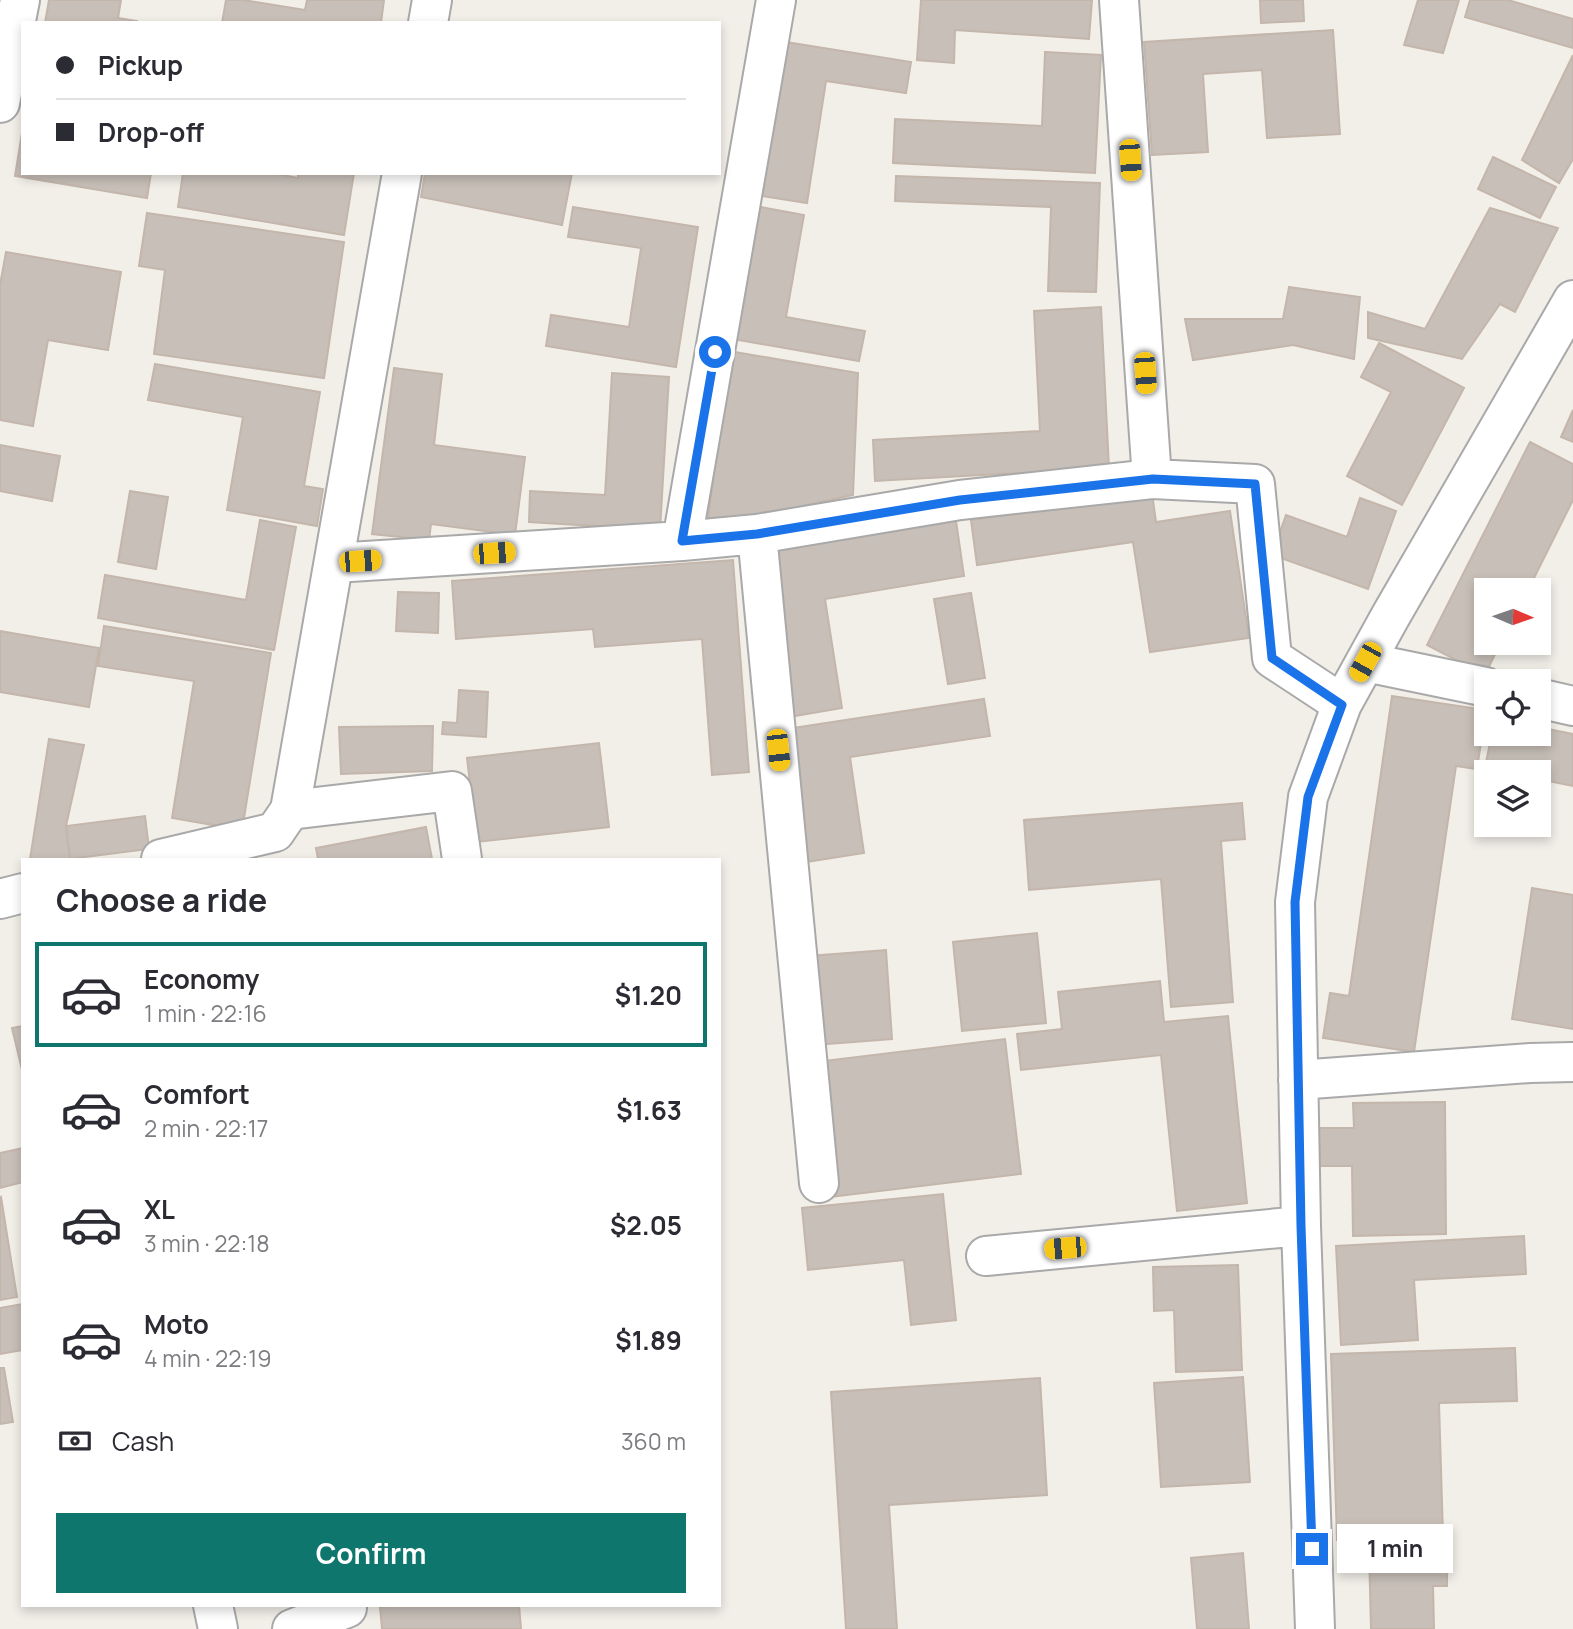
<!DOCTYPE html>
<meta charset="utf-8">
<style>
:root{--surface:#fff;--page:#f2f2f3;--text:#2b2b33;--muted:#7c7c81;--line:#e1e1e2;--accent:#0f766e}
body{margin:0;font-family:Manrope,sans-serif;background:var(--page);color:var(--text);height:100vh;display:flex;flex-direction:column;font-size:26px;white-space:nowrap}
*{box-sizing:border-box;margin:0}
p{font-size:23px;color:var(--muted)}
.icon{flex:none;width:38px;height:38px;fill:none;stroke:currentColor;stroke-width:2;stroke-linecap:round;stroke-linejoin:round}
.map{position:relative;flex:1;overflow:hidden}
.side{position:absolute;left:21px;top:858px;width:700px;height:749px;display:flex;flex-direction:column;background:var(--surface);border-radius:0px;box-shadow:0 4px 10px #0003}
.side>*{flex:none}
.guide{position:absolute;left:21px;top:21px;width:700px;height:154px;border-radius:0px;box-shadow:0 4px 10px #0003;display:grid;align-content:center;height:154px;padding:0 35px;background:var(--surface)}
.needle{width:46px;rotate:92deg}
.controls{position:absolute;left:1474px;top:578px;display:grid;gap:14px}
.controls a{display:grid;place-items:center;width:77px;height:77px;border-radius:0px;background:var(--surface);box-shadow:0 4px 10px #0003;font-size:35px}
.end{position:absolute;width:32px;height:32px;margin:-16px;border:9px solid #1a73e8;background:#fff;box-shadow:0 0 0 4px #fff}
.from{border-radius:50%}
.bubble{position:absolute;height:49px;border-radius:0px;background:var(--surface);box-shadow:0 4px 10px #0003;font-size:23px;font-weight:700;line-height:49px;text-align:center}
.car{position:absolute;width:21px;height:42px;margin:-21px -10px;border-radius:9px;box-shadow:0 0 5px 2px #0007;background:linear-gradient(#f5c518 24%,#345 0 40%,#f5c518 0 76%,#345 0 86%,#f5c518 0)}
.guide b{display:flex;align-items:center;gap:24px;height:66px;font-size:26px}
.guide b+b{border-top:2px solid var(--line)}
.guide i{width:18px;height:18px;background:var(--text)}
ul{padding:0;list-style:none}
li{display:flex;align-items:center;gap:21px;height:105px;margin:0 14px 10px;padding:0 21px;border:4px solid transparent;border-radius:0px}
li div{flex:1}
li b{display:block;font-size:26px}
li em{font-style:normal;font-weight:700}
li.current{border-color:var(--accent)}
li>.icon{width:63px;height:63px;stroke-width:1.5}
h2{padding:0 35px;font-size:32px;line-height:84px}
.pay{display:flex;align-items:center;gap:18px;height:77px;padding:0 35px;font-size:26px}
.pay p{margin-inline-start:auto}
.button{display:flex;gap:14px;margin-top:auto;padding:14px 35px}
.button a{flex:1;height:80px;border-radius:0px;background:var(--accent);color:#fff;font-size:28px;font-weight:700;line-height:80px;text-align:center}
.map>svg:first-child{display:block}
.building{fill:#c7bfb8;stroke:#c4b6ab;stroke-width:2}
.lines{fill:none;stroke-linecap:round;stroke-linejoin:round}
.minor-casing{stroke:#a9a9a9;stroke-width:42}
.minor{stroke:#fff;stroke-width:38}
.route{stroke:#1a73e8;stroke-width:9}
</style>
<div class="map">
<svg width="1573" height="1629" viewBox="0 0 1573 1629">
<rect width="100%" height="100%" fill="#f2efe9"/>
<path class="building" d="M49,0h72l-3,18 19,3v2h-92z
M226,0h17l62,10 2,-10h77l-3,23h-159z
M921,0h171l-3,39 -134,-9 -1,33 -37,-3z
M1260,0h43l1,21 -43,2z
M1418,0h41l-16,53 -39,-8z
M1470,0h38l65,19v29l-108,-31z
M1333,30l7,104 -73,4 -5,-68 -59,4 5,78 -56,3 -8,-113z
M780,41l131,21 -5,31 -80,-12 -19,122 -51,-8z
M1045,52l56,3 -6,118 -202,-10 2,-44 147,7z
M1573,55v104l-14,24 -37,-23z
M23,127v46h128l-4,25 -132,-22z
M1493,157l63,30 -16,31 -62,-29z
M183,173h89l26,5v-5h56l-10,62 -166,-28z
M425,173h147l-10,52 -141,-28z
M896,176l204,7 -4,109 -48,-1 3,-84 -156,-6z
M750,205l54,10 -18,102 79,14 -6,30 -132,-23z
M573,207l125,20 -22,140 -130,-21 5,-31 78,12 12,-79 -73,-11z
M1490,208l68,20 -43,84 -15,-8 -38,55 -94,-21v-26l57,17z
M147,213l197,29 -20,136 -170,-24 11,-84 -26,-4z
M6,252l115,20 -13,78 -60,-10 -15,86 -33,-6v-135z
M1289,287l71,10 -6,62 -61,-14 -100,15 -8,-41h98z
M1101,307l8,161 -234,13 -2,-41 167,-9 -6,-120z
M1379,343l85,45 -62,117 -55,-29 44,-84 -30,-15z
M729,351l129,22 -5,122 -146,32z
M155,364l165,28 -16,94 19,3 -6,37 -90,-16 16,-93 -95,-17z
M394,368l48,6 -8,71 91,12 -10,78 -84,-11 -2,16 -57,-6z
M612,373l57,4 -9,153 -131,-8 1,-31 75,4z
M1573,410v32l-12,-5z
M1530,442l43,22v36l-45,90h-42v52h15l-16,33 -58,-30z
M0,445l60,11 -8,45 -52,-10z
M130,491l38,6 -12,72 -38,-7z
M1152,493l4,29 74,-11 19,127 -99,14 -17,-110 -156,23 -6,-45z
M1360,498l36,13 -28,78 -96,-34 14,-40 61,22z
M260,520l36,7 -22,123 -176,-32 7,-43 141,25z
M956,521l8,55 -139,23 17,109 -53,9 -27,-164z
M733,560l16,212 -37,3 -10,-136 -107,8 -2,-18 -137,10 -4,-58z
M398,592l41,1 -1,40 -42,-2z
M971,593l14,85 -37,6 -14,-85z
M104,626l167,27 -29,177 -70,-12 22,-137 -96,-15z
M0,631l99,17 -10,59 -89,-15z
M459,690l29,2 -2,45 -44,-3 1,-12 14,1z
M1392,696l94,14 -9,59 -21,-3 -42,286 -91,-14 7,-45 19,3z
M984,699l6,37 -140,21 14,96 -58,9 -20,-133z
M433,726l-1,45 -91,3 -2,-47z
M1538,727l35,7v52l-35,-7v-7h-33l-20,-5 7,-34h46z
M49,739l35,6 -18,81 4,33h-40z
M599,743l10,84 -132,15 -10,-84z
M1242,803l3,36 -24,2 12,161 -62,5 -10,-128 -132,11 -5,-70z
M145,816l4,33 -79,10 -4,-33z
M426,827l6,32h-114l-2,-11z
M1532,888l41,7v134l-61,-10z
M1037,933l9,90 -84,8 -9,-89z
M886,950l6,89 -77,6 -6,-89z
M1160,981l4,41 64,-6 19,187 -70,8 -16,-156 -140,15 -4,-36 45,-5 -4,-37z
M23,1026v48l-11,-46z
M1005,1039l16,135 -190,23 -16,-135z
M1445,1102l1,132 -93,2 -1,-70h-33v-38h35l-1,-25z
M23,1148v34l-23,6v-35z
M943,1194l13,126 -45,5 -7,-65 -96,10 -6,-62z
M1,1197l16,100 -17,3v-102z
M1524,1236l2,38 -112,6 4,60 -77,5 -5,-99z
M1238,1265l4,105 -66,2 -2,-62 -20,1 -1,-44z
M23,1304v46l-23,4v-46z
M1515,1348l2,53 -78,2 4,133 -106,4 -6,-186z
M0,1368h4l9,54 -13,2z
M1243,1377l7,105 -89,5 -7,-104z
M1040,1378l7,117 -158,10 8,124h-51l-15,-237z
M1447,1549v37h-14l1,43h-63l-2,-78z
M1243,1553l6,76h-52l-6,-71z
M401,1605h118l2,24h-139l-2,-22z"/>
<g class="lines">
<defs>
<path id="minor" d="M1119,0l33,479 103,5 17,174 70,46
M428,23l4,-23
M0,103l20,-103
M757,534l62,649
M682,541l94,-541
M334,563l348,-22 75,-7 203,-34 192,-21
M1365,662l121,25
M1538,698l35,8
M290,810l162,-19 10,68
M161,859l114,-27 15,-22 112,-637
M0,899l23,-6
M1298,1080l232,-17 43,-1
M986,1256l315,-30
M213,1605l5,24
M292,1629l55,-21
M1315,1629l-14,-403 -6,-324 13,-105 34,-93 48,-87 183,-317"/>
</defs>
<use href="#minor" class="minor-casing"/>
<use href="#minor" class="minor"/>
</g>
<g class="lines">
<path class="route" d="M715,352l-33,189 75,-7 203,-34 193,-21 102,5 17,174 70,47 -34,92 -13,105 6,324 11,323"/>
</g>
</svg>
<div class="controls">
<a><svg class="needle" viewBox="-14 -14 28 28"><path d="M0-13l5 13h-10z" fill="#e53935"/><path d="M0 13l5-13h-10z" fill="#7c7c81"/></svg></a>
<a><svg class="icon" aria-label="locate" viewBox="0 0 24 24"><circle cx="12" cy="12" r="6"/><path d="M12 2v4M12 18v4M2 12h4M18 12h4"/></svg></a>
<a><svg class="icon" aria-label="layers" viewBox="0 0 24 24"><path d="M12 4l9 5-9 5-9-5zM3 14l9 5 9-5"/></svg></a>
</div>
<i class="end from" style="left:715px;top:352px"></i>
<i class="end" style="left:1312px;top:1549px"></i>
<div class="bubble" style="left:1337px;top:1524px;width:116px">1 min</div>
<i class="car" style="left:1130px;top:160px;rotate:176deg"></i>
<i class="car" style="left:1145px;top:373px;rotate:176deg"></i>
<i class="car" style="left:494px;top:553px;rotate:86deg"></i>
<i class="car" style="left:360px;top:561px;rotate:86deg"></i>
<i class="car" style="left:1365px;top:662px;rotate:209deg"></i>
<i class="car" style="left:778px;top:750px;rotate:174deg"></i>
<i class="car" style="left:1065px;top:1248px;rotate:265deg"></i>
<div class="guide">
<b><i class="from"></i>Pickup</b>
<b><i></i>Drop-off</b>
</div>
<section class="side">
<h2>Choose a ride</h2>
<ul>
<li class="current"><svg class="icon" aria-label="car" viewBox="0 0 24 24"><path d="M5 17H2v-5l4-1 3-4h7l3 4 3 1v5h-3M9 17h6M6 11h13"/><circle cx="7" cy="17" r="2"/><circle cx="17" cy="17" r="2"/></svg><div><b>Economy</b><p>1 min · 22:16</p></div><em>$1.20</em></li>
<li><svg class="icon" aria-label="car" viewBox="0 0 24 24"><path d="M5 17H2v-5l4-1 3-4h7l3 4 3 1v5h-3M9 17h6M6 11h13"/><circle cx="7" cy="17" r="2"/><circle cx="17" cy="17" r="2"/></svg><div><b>Comfort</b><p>2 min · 22:17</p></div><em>$1.63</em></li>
<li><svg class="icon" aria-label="car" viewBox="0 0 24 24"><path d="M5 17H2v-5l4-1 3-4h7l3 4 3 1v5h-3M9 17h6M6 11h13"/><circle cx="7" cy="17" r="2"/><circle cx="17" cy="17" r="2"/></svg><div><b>XL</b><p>3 min · 22:18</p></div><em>$2.05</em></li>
<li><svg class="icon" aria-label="car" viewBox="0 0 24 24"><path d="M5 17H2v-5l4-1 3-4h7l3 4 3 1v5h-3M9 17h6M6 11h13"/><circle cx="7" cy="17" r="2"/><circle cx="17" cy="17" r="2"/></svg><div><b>Moto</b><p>4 min · 22:19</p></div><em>$1.89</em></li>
</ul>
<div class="pay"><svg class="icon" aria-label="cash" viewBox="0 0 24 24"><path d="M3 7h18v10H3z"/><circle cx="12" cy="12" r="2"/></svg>Cash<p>360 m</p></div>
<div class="button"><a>Confirm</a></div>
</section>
</div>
